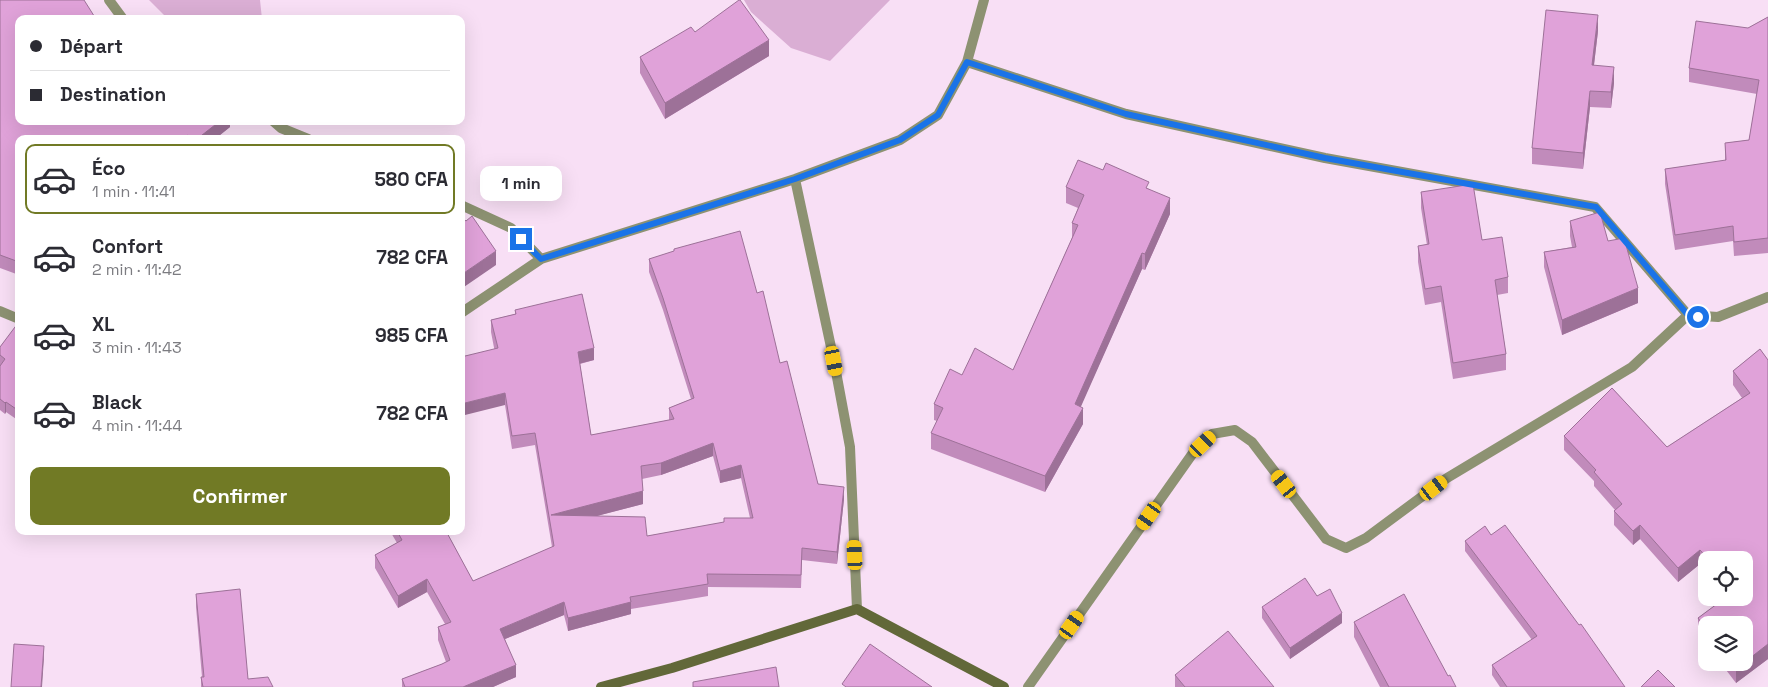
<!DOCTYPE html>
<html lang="fr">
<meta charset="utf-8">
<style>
:root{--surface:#fff;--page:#f2f2f3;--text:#2b2b33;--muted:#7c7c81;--line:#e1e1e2;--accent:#717a25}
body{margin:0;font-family:"Space Grotesk",sans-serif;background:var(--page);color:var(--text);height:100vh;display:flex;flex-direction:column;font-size:19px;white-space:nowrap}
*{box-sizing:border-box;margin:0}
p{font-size:16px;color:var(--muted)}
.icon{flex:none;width:28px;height:28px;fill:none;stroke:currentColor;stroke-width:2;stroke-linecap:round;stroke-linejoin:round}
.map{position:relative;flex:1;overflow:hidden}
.details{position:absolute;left:15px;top:135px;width:450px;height:400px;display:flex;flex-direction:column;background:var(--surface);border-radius:10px;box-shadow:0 5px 20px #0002}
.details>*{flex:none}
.top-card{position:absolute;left:15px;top:15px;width:450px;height:110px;border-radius:10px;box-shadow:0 5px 20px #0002;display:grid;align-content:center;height:110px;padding:0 15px;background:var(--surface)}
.buttons{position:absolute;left:1698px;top:551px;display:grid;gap:10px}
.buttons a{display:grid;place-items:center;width:55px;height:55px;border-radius:10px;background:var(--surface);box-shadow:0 5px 20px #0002;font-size:25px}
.end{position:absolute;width:22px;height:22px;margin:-11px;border:6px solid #1a73e8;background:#fff;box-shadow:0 0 0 2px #fff}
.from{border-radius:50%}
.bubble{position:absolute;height:35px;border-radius:10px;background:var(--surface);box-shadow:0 5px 20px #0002;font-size:16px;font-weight:700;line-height:35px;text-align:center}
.car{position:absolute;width:15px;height:30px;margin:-15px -8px;border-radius:6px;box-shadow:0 0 4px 1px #0007;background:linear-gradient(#f5c518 24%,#345 0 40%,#f5c518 0 76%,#345 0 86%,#f5c518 0)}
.top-card b{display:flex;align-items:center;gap:18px;height:48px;font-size:19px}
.top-card b+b{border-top:1px solid var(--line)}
.top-card i{width:12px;height:12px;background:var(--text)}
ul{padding:9px 0 0;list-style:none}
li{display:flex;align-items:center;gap:15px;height:70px;margin:0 10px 8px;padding:0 5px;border:2px solid transparent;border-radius:10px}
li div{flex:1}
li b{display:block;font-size:19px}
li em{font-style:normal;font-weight:700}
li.on{border-color:var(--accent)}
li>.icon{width:45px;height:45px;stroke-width:1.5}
.button{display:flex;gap:10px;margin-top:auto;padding:10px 15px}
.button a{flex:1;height:58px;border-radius:10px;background:var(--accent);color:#fff;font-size:20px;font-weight:700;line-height:58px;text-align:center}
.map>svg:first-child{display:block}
.green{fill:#daaed4}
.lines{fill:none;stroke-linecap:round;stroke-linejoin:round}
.street{stroke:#8d9272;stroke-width:10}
.secondary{stroke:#626839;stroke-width:10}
.wall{fill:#c18bbb;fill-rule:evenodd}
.shaded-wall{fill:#9d7198}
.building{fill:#e0a2d9;stroke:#9d7198;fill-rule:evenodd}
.route{stroke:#1a73e8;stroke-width:6}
</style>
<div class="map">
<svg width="1768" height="687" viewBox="0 0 1768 687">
<rect width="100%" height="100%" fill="#f8dff5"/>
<path class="green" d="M149,0h111l2,19h-94z
M744,0h146l-60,61 -39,-13 -40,-36z"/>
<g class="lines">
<path class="street" d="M109,0l14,19
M967,62l159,52 199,44 270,49 93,108 30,2 50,-20
M273,121l8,7 27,11
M795,179l39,182 16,86 7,162
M461,205l50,23 30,31 254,-80 105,-39 38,-25 29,-53 17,-62
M0,311l19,8
M461,313l80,-54
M1028,687l165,-234 19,-19 23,-4 17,12 74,97 20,9 20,-10 81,-60 185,-111 56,-52"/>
<path class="secondary" d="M601,687l71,-19 185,-59 147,78"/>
</g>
<path class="wall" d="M0,0l19,121h211v6l-15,12h-196v136l-19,-7z
M1768,17v236l-34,3 -1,-15 -58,9 -10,-66v-15l60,-8v-18l24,-3 8,-46 -68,-12v-14l59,-40z
M1598,31l-4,34 20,18 -3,25 -21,-1 -7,62 -51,-5v-16z
M695,32l74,24 -104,63 -25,-46v-16z
M1103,170l46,19 21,25 -25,56 -3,-1 -62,138 3,17 -38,68 -114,-43v-16l6,-12 -3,-1v-16l79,-34 59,-132v-15l6,-15 -12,-5v-16z
M1421,192l61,48 26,37v16l-11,2 9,59v16l-53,9 -12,-77 -16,3 -7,-43v-16l9,-1 -6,-37z
M1570,221l68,82 -76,32 -18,-68v-15l28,-5 -2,-11z
M674,249l83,44 23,70 38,121 26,15 -7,65 -35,-4 -1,28 -93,-1v9l-77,13v5l-63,17 -4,-16 -59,24 11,38 -23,10h-91v-8l40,-15 4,-2 -8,-22v-13l7,-3 -18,-32 -29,16 -23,-40v-13l22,-12 -7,-12h56l27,50 79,-34 -17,-102 -23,4 -7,-44 -14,-73v-12l24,-6v-4l79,50 -14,4 11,71 78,-15v-12l22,-9 -28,-89 -14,-38v-13l25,-7zM713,456l7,27 21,-5 9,40 -103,18 -51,-20 47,-12 -1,-25 19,-4z
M19,324v97l-13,-9 -1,2 -5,-4v-63z
M1760,349l8,11v299l-32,24 -16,-21h24v-37h-38v19l-8,-12v-14l27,-20h19v-38h-38v12l-6,-8 -22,18 -38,-43 -7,6 -19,-20v-14l1,-1 -21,-24v-5l-30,-31v-14l48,-48 55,59 75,-49 -9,-13v-14z
M1491,535l134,152h-125l-8,-12v-10l40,-25 -67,-89v-10z
M196,594l52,85 25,8h-72v-10h1l-6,-70z
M1317,596l25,27 -52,36 -28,-41v-11z
M1354,622l94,54 8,11h-76l-26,-50z
M1175,675l99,12h-99z"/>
<path class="shaded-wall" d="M1598,15v16l-6,50v-16z
M769,40v16l-104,63v-16z
M1614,67v16l-3,25v-16z
M1590,91v16l-7,62v-16z
M220,121h10v6l-15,12h-18z
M1170,198v16l-25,56v-16z
M496,251v14l-35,24v-14z
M1142,253v16l-67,151v-16z
M1638,288v15l-76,32v-15z
M594,348v12l-16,4v-12z
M505,393v12l-44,11v-12z
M6,402v10l-1,2v-11z
M1083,408v16l-38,68v-16z
M713,443v13l-52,19v-12z
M741,465v13l-21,5v-12z
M844,487v12l-7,65v-12z
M643,491v13l-92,24v-13z
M1640,525v14l-7,6v-14z
M1700,550v14l-22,18v-14z
M427,579v13l-29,16v-12z
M564,602v13l-64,26v-12z
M631,602v12l-63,17v-13z
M1342,613v10l-52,36v-11z
M1768,644v15l-32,24v-14z
M44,646v11l-2,30h-1z
M516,665v12l-23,10h-30z"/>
<path class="building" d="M0,0h84l12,19h-77v102h201l-23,18h-6l-3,-4 -5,4h-164v123l-19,-7z
M739,0h1l29,40 -104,63 -25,-46 51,-30 4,5z
M1546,10l52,5 -6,50 22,2 -3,25 -21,-1 -7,62 -51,-5z
M1768,17v221l-34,4 -1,-16 -58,9 -10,-66 61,-9 -1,-17 24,-3 10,-60 -70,-12 7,-47 52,7z
M1078,160l25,10 3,-7 43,19 -3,6 24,10 -25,56 -3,-1 -67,151 8,4 -38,68 -114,-43 12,-25 -9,-4 16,-35 12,6 13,-27 38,22 65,-145 -6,-2 12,-28 -18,-8z
M1473,184l9,56 20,-3 6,40 -13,3 11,74 -53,9 -12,-77 -16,3 -7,-43 11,-2 -8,-52z
M1600,212l8,29 16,-3 14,50 -76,32 -18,-68 32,-5 -6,-26z
M472,216l24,35 -35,24v-58l5,4z
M740,231l17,62 6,-2 17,72 7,-2 31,123 26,3 -7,65 -35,-4 -1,27 -94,-1 1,10 -78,13 1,5 -63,16 -4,-16 -64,27 16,36 -53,22h-58l-3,-8 40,-15 8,-4 -12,-33 13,-5 -24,-43 -29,17 -23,-41 27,-15 -5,-9h49l27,50 81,-35 -19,-113 -23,3 -7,-43 -44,11v-47l37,-9 -7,-28 25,-6 -1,-4 67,-16 12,54 -16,4 13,83 83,-16 -5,-11 25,-10 -31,-100 -14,-39 25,-8v-2zM713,443l7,28 21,-6 12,53h-29v4l-77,14 -2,-19 -94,-2 92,-24 -2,-25 20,-3z
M18,323l1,1v87l-13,-9 -1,1 -5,-4v-33l5,-7 -5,-4v-8z
M1760,349l8,11v284l-32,25 -5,-7h13v-37h-38v4l-8,-11 27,-20h19v-38h-35l-9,-10 -22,18 -38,-43 -7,6 -19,-20 8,-7 -28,-32 2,-2 -32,-34 48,-48 55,59 83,-54 -17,-22z
M1505,525l74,100 2,-1 44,63h-118l-15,-22 45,-29 -72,-95 20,-15 6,9z
M1305,578l12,18 13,-7 12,24 -52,35 -28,-41z
M240,589l8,90 20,-2 5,10h-70l-2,-10h3l-8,-83z
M1404,594l44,82 2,-1 6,12h-67l-35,-65z
M1228,631l46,56h-89l-10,-12z
M14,644l30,2 -3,41h-30z
M870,644l62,43h-86l-4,-3z
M776,667l3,20h-86v-5z
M1658,670l17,17h-34z"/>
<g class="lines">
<path class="route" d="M521,239l20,20 254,-80 105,-39 38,-25 29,-53 159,52 199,44 271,49 92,108 10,2"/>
</g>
</svg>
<div class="buttons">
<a><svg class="icon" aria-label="locate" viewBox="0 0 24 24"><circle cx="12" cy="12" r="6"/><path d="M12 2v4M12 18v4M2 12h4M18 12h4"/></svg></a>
<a><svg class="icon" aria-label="layers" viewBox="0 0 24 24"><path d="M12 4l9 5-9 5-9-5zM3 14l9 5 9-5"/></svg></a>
</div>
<i class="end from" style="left:1698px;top:317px"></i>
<i class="end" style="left:521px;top:239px"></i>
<div class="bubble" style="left:480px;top:166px;width:82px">1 min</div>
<i class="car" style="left:834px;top:361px;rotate:169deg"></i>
<i class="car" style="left:1203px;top:444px;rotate:46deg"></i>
<i class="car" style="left:1284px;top:484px;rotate:323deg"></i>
<i class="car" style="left:1434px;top:488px;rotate:53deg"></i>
<i class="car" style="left:1149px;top:516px;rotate:215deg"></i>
<i class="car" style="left:855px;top:555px;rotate:357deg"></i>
<i class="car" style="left:1072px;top:625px;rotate:35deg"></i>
<div class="top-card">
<b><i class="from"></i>Départ</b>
<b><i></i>Destination</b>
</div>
<section class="details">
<ul>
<li class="on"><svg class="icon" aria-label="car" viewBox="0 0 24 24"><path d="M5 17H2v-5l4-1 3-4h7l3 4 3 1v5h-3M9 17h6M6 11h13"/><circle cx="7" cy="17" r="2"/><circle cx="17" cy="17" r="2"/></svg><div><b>Éco</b><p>1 min · 11:41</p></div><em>580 CFA</em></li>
<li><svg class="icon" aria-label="car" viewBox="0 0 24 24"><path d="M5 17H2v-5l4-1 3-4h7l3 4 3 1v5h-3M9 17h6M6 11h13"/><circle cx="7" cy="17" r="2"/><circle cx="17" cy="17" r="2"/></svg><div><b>Confort</b><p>2 min · 11:42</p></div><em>782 CFA</em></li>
<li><svg class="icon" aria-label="car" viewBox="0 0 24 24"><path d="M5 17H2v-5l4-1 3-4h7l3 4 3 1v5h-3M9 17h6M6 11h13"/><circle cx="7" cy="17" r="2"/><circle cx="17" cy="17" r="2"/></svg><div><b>XL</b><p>3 min · 11:43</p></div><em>985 CFA</em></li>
<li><svg class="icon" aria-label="car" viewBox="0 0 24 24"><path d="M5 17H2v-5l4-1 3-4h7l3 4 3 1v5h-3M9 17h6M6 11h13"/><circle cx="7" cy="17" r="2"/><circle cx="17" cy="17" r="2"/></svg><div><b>Black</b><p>4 min · 11:44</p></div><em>782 CFA</em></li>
</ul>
<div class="button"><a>Confirmer</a></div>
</section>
</div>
